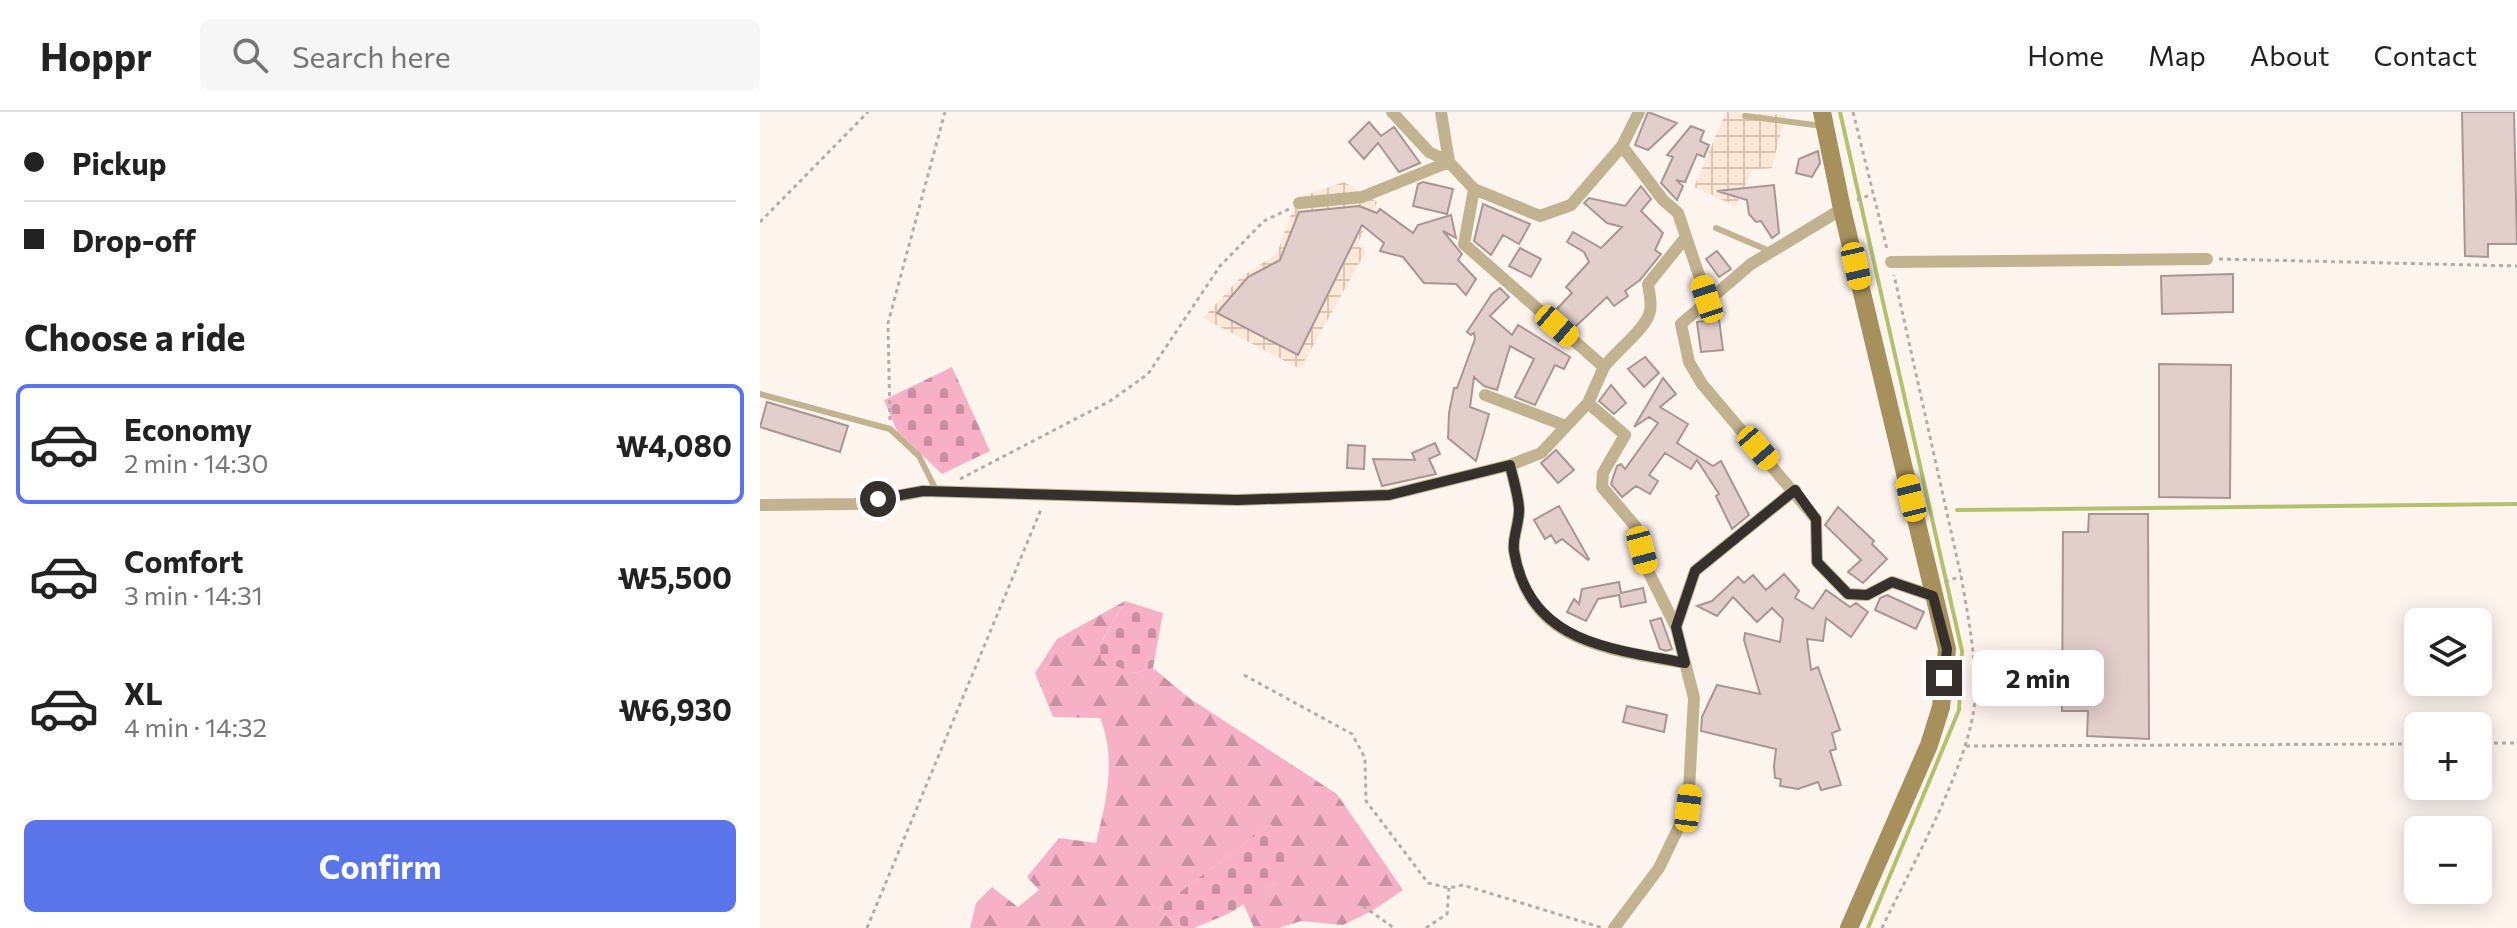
<!DOCTYPE html>
<meta charset="utf-8">
<style>
:root{--surface:#fff;--page:#f6f6f6;--text:#222;--muted:#767676;--line:#e0e0e0;--accent:#5a74ea}
body{margin:0;font-family:Commissioner,sans-serif;background:var(--page);color:var(--text);height:100vh;display:flex;flex-direction:column;font-size:30px;white-space:nowrap}
*{box-sizing:border-box;margin:0}
p{font-size:26px;color:var(--muted)}
.icon{flex:none;width:44px;height:44px;fill:none;stroke:currentColor;stroke-width:2;stroke-linecap:round;stroke-linejoin:round}
.map{position:relative;flex:1;overflow:hidden}
.side{display:flex;flex-direction:column;background:var(--surface);width:760px}
.side>*{flex:none}
.banner{display:grid;align-content:center;height:176px;padding:0 24px;background:var(--surface)}
.tools{position:absolute;left:1644px;top:496px;display:grid;gap:16px}
.tools a{display:grid;place-items:center;width:88px;height:88px;border-radius:12px;background:var(--surface);box-shadow:0 4px 20px #0003;font-size:40px}
.end{position:absolute;width:36px;height:36px;margin:-18px;border:10px solid #36302c;background:#fff;box-shadow:0 0 0 4px #fff}
.from{border-radius:50%}
.bubble{position:absolute;height:56px;border-radius:12px;background:var(--surface);box-shadow:0 4px 20px #0003;font-size:26px;font-weight:700;line-height:56px;text-align:center}
.car{position:absolute;width:24px;height:48px;margin:-24px -12px;border-radius:10px;box-shadow:0 0 6px 2px #0007;background:linear-gradient(#f5c518 24%,#345 0 40%,#f5c518 0 76%,#345 0 86%,#f5c518 0)}
.banner b{display:flex;align-items:center;gap:28px;height:76px;font-size:30px}
.banner b+b{border-top:2px solid var(--line)}
.banner i{width:20px;height:20px;background:var(--text)}
ul{padding:0;list-style:none}
li{display:flex;align-items:center;gap:24px;height:120px;margin:0 16px 12px;padding:0 8px;border:4px solid transparent;border-radius:12px}
li div{flex:1}
li b{display:block;font-size:30px}
li em{font-style:normal;font-weight:700}
li.current{border-color:var(--accent)}
li>.icon{width:72px;height:72px;stroke-width:1.5}
h2{padding:0 24px;font-size:36px;line-height:96px}
.button{display:flex;gap:16px;margin-top:auto;padding:16px 24px}
.button a{flex:1;height:92px;border-radius:12px;background:var(--accent);color:#fff;font-size:32px;font-weight:700;line-height:92px;text-align:center}
header{display:flex;align-items:center;gap:48px;box-sizing:border-box;height:112px;padding:0 40px;background:var(--surface);border-bottom:2px solid var(--line)}
header strong{font-size:38px}
nav{display:flex;gap:44px;margin-inline-start:auto;font-size:28px}
.search{width:560px;height:72px;background:var(--page);display:flex;align-items:center;gap:20px;box-sizing:border-box;padding:0 28px;border-radius:12px;color:var(--muted);font-size:30px}
main{display:flex;flex:1;min-height:0}
.map>svg:first-child{display:block}
.industrial{fill:url(#industrial-grid)}
.forest{fill:url(#forest-firs)}
.cemetery{fill:url(#cemetery-stones)}
.lines{fill:none;stroke-linecap:round;stroke-linejoin:round}
.stream{stroke:#b2c16c;stroke-width:4}
.building{fill:#e2cecb;stroke:#a99693;stroke-width:2}
.path{stroke:#b5aca7;stroke-width:3;stroke-dasharray:4 4;stroke-linecap:butt}
.lane{stroke:#c1b290;stroke-width:6}
.street{stroke:#c1b290;stroke-width:12}
.secondary{stroke:#a6905c;stroke-width:18}
.route{stroke:#36302c;stroke-width:10}
</style>
<header>
<strong>Hoppr</strong>
<div class="search"><svg class="icon" aria-label="search" viewBox="0 0 24 24"><circle cx="10" cy="10" r="6"/><path d="M15 15l6 6"/></svg>Search here</div>
<nav><a>Home</a><a>Map</a><a>About</a><a>Contact</a></nav>
</header>
<main>
<section class="side">
<div class="banner">
<b><i class="from"></i>Pickup</b>
<b><i></i>Drop-off</b>
</div>
<h2>Choose a ride</h2>
<ul>
<li class="current"><svg class="icon" aria-label="car" viewBox="0 0 24 24"><path d="M5 17H2v-5l4-1 3-4h7l3 4 3 1v5h-3M9 17h6M6 11h13"/><circle cx="7" cy="17" r="2"/><circle cx="17" cy="17" r="2"/></svg><div><b>Economy</b><p>2 min · 14:30</p></div><em>₩4,080</em></li>
<li><svg class="icon" aria-label="car" viewBox="0 0 24 24"><path d="M5 17H2v-5l4-1 3-4h7l3 4 3 1v5h-3M9 17h6M6 11h13"/><circle cx="7" cy="17" r="2"/><circle cx="17" cy="17" r="2"/></svg><div><b>Comfort</b><p>3 min · 14:31</p></div><em>₩5,500</em></li>
<li><svg class="icon" aria-label="car" viewBox="0 0 24 24"><path d="M5 17H2v-5l4-1 3-4h7l3 4 3 1v5h-3M9 17h6M6 11h13"/><circle cx="7" cy="17" r="2"/><circle cx="17" cy="17" r="2"/></svg><div><b>XL</b><p>4 min · 14:32</p></div><em>₩6,930</em></li>
</ul>
<div class="button"><a>Confirm</a></div>
</section>
<div class="map">
<svg width="1757" height="816" viewBox="0 0 1757 816">
<defs>
<pattern id="industrial-grid" width="8" height="8" patternUnits="userSpaceOnUse" patternTransform="scale(2)"><rect width="8" height="8" fill="#fde7d7"/><path d="M0 4h8M4 0v8" fill="none" stroke="#d9c6b9"/></pattern>
<pattern id="forest-firs" width="22" height="20" patternUnits="userSpaceOnUse" patternTransform="scale(2)"><rect width="22" height="20" fill="#f7b1c6"/><path d="M5 1l3.5 6h-7zM16 11l3.5 6h-7z" fill="#c990a1"/></pattern>
<pattern id="cemetery-stones" width="16" height="16" patternUnits="userSpaceOnUse" patternTransform="scale(2)"><rect width="16" height="16" fill="#f7b1c6"/><path d="M2 7V4a2 2 0 0 1 4 0v3zM10 15v-3a2 2 0 0 1 4 0v3z" fill="#c990a1"/></pattern>
</defs>
<rect width="100%" height="100%" fill="#fef4ee"/>
<path class="industrial" d="M966,0l59,3 -13,53 -20,2 -16,36 -42,-19z
M584,70l33,20 -20,43 9,6 -66,118 -97,-51 37,-40 37,-25 20,-55z"/>
<path class="forest" d="M365,489l-25,43 34,29 19,-5 36,30 148,96 66,96 -31,21 -29,14 -42,-4 -22,7h-25l-11,-25 33,-20 -6,-58 -113,84 28,19h-215l6,-25 16,-16 26,20 21,-17 -12,-13 32,-39 37,5c10,-42 21,-83 4,-125l-47,-1 -18,-44 22,-34z"/>
<path class="cemetery" d="M192,255l38,84 -48,23 -45,-43 -13,-31z
M365,489l38,12 -10,55 -19,5 -33,-13 -1,-15z
M511,712l16,29 -11,30 -46,30 -36,15h-9l-28,-19z"/>
<g class="lines">
<path class="stream" d="M1080,0l122,539 -3,59 -91,218
M1197,398l560,-6"/>
</g>
<path class="building" d="M888,0l29,11 -29,27 -13,-5z
M1702,0h52l3,132h-29v13l-23,-1z
M609,10l12,14 13,-9 26,36 -21,9 -21,-29 -14,16 -15,-17z
M931,14l13,5 -4,10 9,4 -5,12 -7,-3 -12,28 -9,-2 7,6 -6,14 -16,-17 12,-26 -6,-2z
M1058,39l2,12 -8,14 -16,-4 3,-14z
M663,70l30,7 -6,25 -34,-8 5,-22z
M1014,73l5,48 -7,5 -11,-17 -5,1 -7,-8 -2,-14 -30,-9z
M881,74l10,13 -10,12 22,22 -8,17 6,4 -21,26 -15,11 3,5 -14,10 -7,-9 -33,31 -19,-17 17,-18 -6,-6 23,-25 -5,-10 -17,-10 6,-10 28,16 21,-21 -15,-4 -23,-20 5,-5 36,8z
M723,92l47,20 -11,20 -16,-9 -12,20 -17,-14z
M599,94l18,7 3,-4 33,24 5,-8 33,-10 5,23 -13,-7 19,23 -4,6 18,19 -10,16 -10,-11 -32,-1 -21,-26 -23,-6 4,-8 -22,-18 -64,130 -81,-42 31,-36 32,-17 19,-48z
M760,136l21,11 -10,18 -22,-11z
M957,139l14,18 -12,8 -13,-18z
M1473,162v38l-71,2 -1,-38z
M740,176l9,9 -19,19 22,19 6,-10 52,32 -6,12 -9,-4 -20,40 -20,-8 19,-38 -24,-13 -13,44 -13,-4 -10,-9 -4,30 19,7 -13,47 -28,-23 1,-25 5,-25h3l18,-49 -1,-6 -3,2 -4,-3 25,-38z
M959,207l4,31 -22,2 -4,-30z
M885,245l14,16 -15,14 -16,-18z
M1399,252l72,1 -1,133 -71,-1z
M903,266l13,16 -16,13 28,17 -11,19 36,23 8,-5 28,54 -17,14 -16,-33 3,-2 -22,-34 -6,9 -26,-16 -16,22 9,6 -8,13 -14,-8 -14,11 -11,-13 6,-18 4,-2 4,5 33,-46 -9,-6 -15,10z
M851,273l15,18 -12,11 -15,-13z
M7,290l81,24 -8,26 -80,-25z
M675,331l5,11 -11,5 7,15 -54,12 -9,-27 42,1 -3,-7z
M588,333l17,1 -1,23 -17,-1z
M796,338l18,20 -16,13 -17,-20z
M799,394l30,53 -1,1 -26,-21 -6,4 -5,-8 -6,4 -11,-19z
M1078,395l36,34 -2,3 15,15 -24,24 -15,-11 13,-12 -36,-35z
M1329,402h59l1,225 -62,-3 1,-25h-26l1,-179h25z
M1024,462l15,17 -4,7 18,11 13,-19 24,17 6,-4 12,9 -17,25 -25,-19 -3,23 -16,-2 4,31 7,-3 22,63 -8,3 4,16 -6,2 11,34 -20,5 -3,-8 -20,7 -18,-3 1,-7 -6,-1 -1,-12 2,-17 -75,-18 1,-14 15,-32 43,9 -16,-54 1,-7 35,9 3,-23 -11,-11 -15,14 -24,-25 -16,19 -20,-10 15,-5 26,-24 6,6 9,-8 13,15z
M859,470l2,11 22,-5 3,14 -25,5 -2,-12 -21,4 -12,22 -19,-9 7,-13 5,5 3,-15z
M1127,483l37,17 -8,17 -41,-19 5,-12z
M901,506l11,31 -6,2 -6,-2 -10,-28z
M867,594l40,9 -3,17 -41,-10z"/>
<g class="lines">
<path class="path" d="M1093,0l34,137
M1097,88l15,-6
M0,110l108,-110
M1459,147l298,7
M130,308l-2,-97 57,-211
M200,367l150,-78 38,-27 72,-108 44,-45 25,-12
M1185,470l16,-6
M484,563l108,59 13,24 1,43 62,82 21,5 14,-3 140,43
M1718,631h39
M1206,634l452,-2
M603,794l31,22
M107,816l175,-421
M666,816l21,-14 2,-26
M1122,816c28,-59 91,-170 93,-231 1,-40 -7,-82 -14,-121l-67,-301"/>
<path class="lane" d="M985,4l77,10
M956,116l56,24
M0,282l130,35 29,27 17,34"/>
<path class="street" d="M632,0l37,40 20,10 25,27 66,27 31,-11 51,-59
M879,0l-17,34 41,54 15,13 29,86
M714,77l-10,55 140,123 -16,36 37,32 -22,38 -1,14 34,40 13,46 27,54
M539,91l63,-6 87,-35 -8,-50
M1082,97l-91,55 -70,60 8,38 13,22 114,135 1,43 31,32 19,1 25,-13 41,14
M1131,150l316,-3
M844,255c11,-15 44,-40 46,-56 2,-8 -1,-19 -2,-27l38,-47
M725,283l81,31
M750,353c3,14 8,29 9,43 1,14 -7,29 -5,43 15,93 94,98 171,112
M0,393l95,-1 68,-13 314,9 152,-5 121,-30 31,-12 47,-50
M854,816l45,-60 29,-60 6,-110 -18,-71 19,-56 100,-81"/>
<path class="secondary" d="M1062,0l20,97 105,440 -6,58 -12,38 -80,183"/>
</g>
<g class="lines">
<path class="route" d="M118,387l45,-8 314,9 152,-5 121,-30c3,14 8,29 9,43 1,14 -7,29 -5,43 15,92 95,97 171,112l-9,-36 19,-56 100,-81 21,29 1,43 31,32 19,1 25,-13 41,14 14,53 -3,29"/>
</g>
</svg>
<div class="tools">
<a><svg class="icon" aria-label="layers" viewBox="0 0 24 24"><path d="M12 4l9 5-9 5-9-5zM3 14l9 5 9-5"/></svg></a>
<a>+</a>
<a>−</a>
</div>
<i class="end from" style="left:118px;top:387px"></i>
<i class="end" style="left:1184px;top:566px"></i>
<div class="bubble" style="left:1212px;top:538px;width:132px">2 min</div>
<i class="car" style="left:1096px;top:154px;rotate:167deg"></i>
<i class="car" style="left:947px;top:187px;rotate:342deg"></i>
<i class="car" style="left:797px;top:214px;rotate:131deg"></i>
<i class="car" style="left:998px;top:336px;rotate:139deg"></i>
<i class="car" style="left:1151px;top:386px;rotate:346deg"></i>
<i class="car" style="left:882px;top:438px;rotate:165deg"></i>
<i class="car" style="left:928px;top:696px;rotate:7deg"></i>
</div>
</main>
